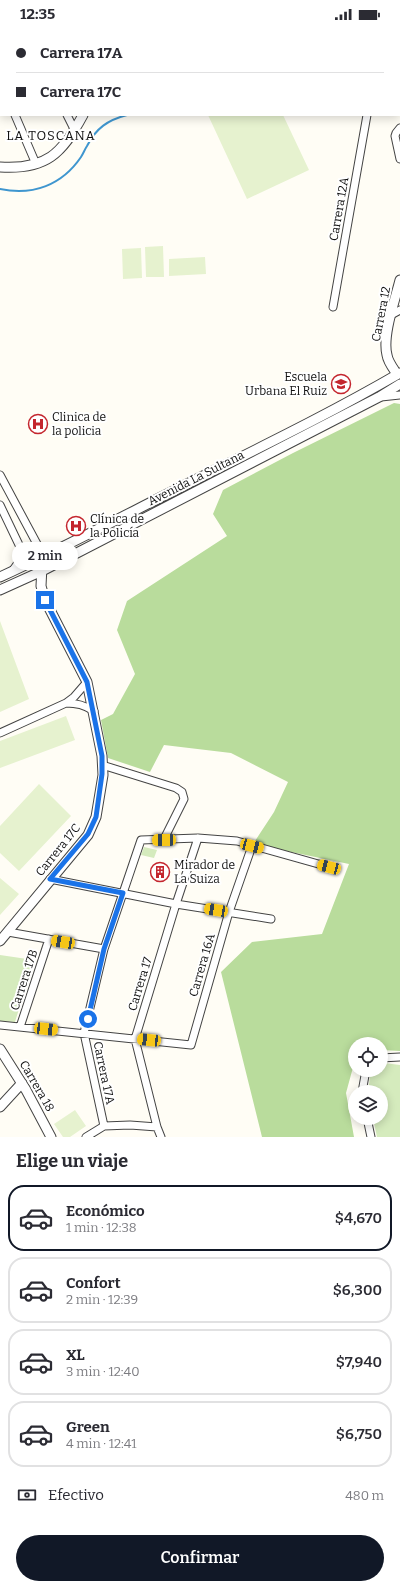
<!DOCTYPE html>
<html lang="es">
<meta charset="utf-8">
<style>
:root{--surface:#fff;--page:#f2f2f3;--text:#2b2b33;--muted:#7c7c81;--line:#e1e1e2;--accent:#111827}
body{margin:0;font-family:Bitter,serif;background:var(--page);color:var(--text);height:100vh;display:flex;flex-direction:column;font-size:15px;white-space:nowrap}
*{box-sizing:border-box;margin:0}
p{font-size:13px;color:var(--muted)}
.icon{flex:none;width:22px;height:22px;fill:none;stroke:currentColor;stroke-width:2;stroke-linecap:round;stroke-linejoin:round}
.map{position:relative;height:1109px;overflow:hidden}
.side{display:flex;flex-direction:column;background:var(--surface);flex:1}
.side>*{flex:none}
.banner{position:absolute;left:0px;top:0px;width:400px;height:88px;box-shadow:0 2px 10px #0003;display:grid;align-content:center;height:88px;padding:0 16px;background:var(--surface)}
.controls{position:absolute;left:348px;top:1009px;display:grid;gap:8px}
.controls a{display:grid;place-items:center;width:40px;height:40px;border-radius:50%;background:var(--surface);box-shadow:0 2px 10px #0003;font-size:20px}
.end{position:absolute;width:18px;height:18px;margin:-9px;border:5px solid #1a73e8;background:#fff;box-shadow:0 0 0 2px #fff}
.from{border-radius:50%}
.bubble{position:absolute;height:28px;border-radius:14px;background:var(--surface);box-shadow:0 2px 10px #0003;font-size:13px;font-weight:600;line-height:28px;text-align:center}
.car{position:absolute;width:12px;height:24px;margin:-12px -6px;border-radius:5px;box-shadow:0 0 3px 1px #0007;background:linear-gradient(#f5c518 24%,#345 0 40%,#f5c518 0 76%,#345 0 86%,#f5c518 0)}
.banner b{display:flex;align-items:center;gap:14px;height:38px;font-size:15px}
.banner b+b{border-top:1px solid var(--line)}
.banner i{width:10px;height:10px;background:var(--text)}
ul{padding:0;list-style:none}
li{display:flex;align-items:center;gap:12px;height:66px;margin:0 8px 6px;padding:0 8px;border:2px solid var(--line);border-radius:16px}
li div{flex:1}
li b{display:block;font-size:15px}
li em{font-style:normal;font-weight:600}
li.current{border-color:var(--accent)}
li>.icon{width:36px;height:36px;stroke-width:1.5}
h2{padding:0 16px;font-size:18px;line-height:48px}
.pay{display:flex;align-items:center;gap:10px;height:44px;padding:0 16px;font-size:15px}
.pay p{margin-inline-start:auto}
.button{display:flex;gap:8px;margin-top:auto;padding:8px 16px}
.button a{flex:1;height:46px;border-radius:24px;background:var(--accent);color:#fff;font-size:16px;font-weight:600;line-height:46px;text-align:center}
.status{display:flex;justify-content:space-between;align-items:center;height:28px;padding:0 20px;background:var(--surface);direction:ltr}
.status svg{height:11px;fill:currentColor}
.map>svg:first-child{display:block}
.green{fill:#d5ebbd}
.forest{fill:#b9dc9c}
.pitch{fill:#e6f2cf}
.lines{fill:none;stroke-linecap:round;stroke-linejoin:round}
.stream{stroke:#3f96cf;stroke-width:2}
.minor-casing{stroke:#444;stroke-width:9}
.tertiary-casing{stroke:#444;stroke-width:11}
.minor{stroke:#fff;stroke-width:7}
.tertiary{stroke:#fff;stroke-width:9}
.route{stroke:#1a73e8;stroke-width:5}
.labels{text-anchor:middle;stroke-width:4;stroke-linejoin:round;paint-order:stroke}
.street-label{font-size:12px;fill:#111;stroke:#fff}
.poi-label{font-size:12px;fill:#111;stroke:#fff;text-anchor:start}
.neighbourhood-label{font-size:13px;letter-spacing:1px;fill:#111;stroke:#fff}
</style>
<div class="status"><b>12:35</b><svg viewBox="0 0 49 12"><path d="M0 12V9h3v3zM5 12V6h3v6zM10 12V3h3v9zM15 12V0h3v12zM26 1h20v11H26zM47 4h2v5h-2z"/></svg></div>
<div class="map">
<svg width="400" height="1109" viewBox="0 0 400 1109">
<rect width="100%" height="100%" fill="#fffdf5"/>
<path class="green" d="M144,819l13,3 -3,8 -13,-3z
M0,927l34,5 -19,62 -15,-1z
M384,1035l16,2v72h-23l-4,-19h8v-26h-13l2,-15 5,-7h6v-5z"/>
<path class="forest" d="M394,375l6,1v647l-19,-1v-6h-26v16l-9,33 8,44h-92l-41,-165 31,-30 70,-8 27,-70 -96,-20 21,-32 14,-30 -57,-29 -67,-8 -14,27 -42,-14 -7,-38 12,-6 22,-40 -18,-44 10,-29 100,-65 -14,-22 10,-24 70,-37z"/>
<path class="pitch" d="M208,87h75l26,55 -62,29z
M163,218l1,31h-18l-1,-30z
M141,220l1,30 -19,1 -1,-30z
M205,229l1,17 -37,2v-17z
M0,593l29,78 -29,13z
M66,688l9,24 -75,28v-27z
M39,756l32,32 -52,55 -19,-18v-27z
M0,850l19,16 -19,21z
M75,1082l11,16 -16,11h-7l-9,-13z"/>
<g class="lines">
<path class="stream" d="M261,1v-1
M392,1l3,-1
M0,161c33,7 62,-4 81,-32 2,-3 4,-8 6,-11 9,-18 21,-26 40,-31"/>
<defs>
<path id="minor" d="M132,0l1,1
M399,7l1,-1
M0,52l1,3
M15,87l21,49
M67,87l8,16
M400,100l-4,5 -1,3 5,23
M333,279l34,-192
M391,287l9,-5
M381,369l19,-2
M0,447l44,82
M0,477l21,44 -1,11 -7,10
M66,675c11,0 18,2 28,8
M0,705l66,-30 8,-6 13,-15
M102,737l74,23 6,4 2,7 -20,40
M50,851l126,25 95,15
M8,904l96,17
M0,997l191,20 38,-133 23,-66
M20,999l29,-88
M381,1030l19,-1
M362,1064l4,-22
M367,1090l4,19
M104,1098l-20,-93 20,-84 37,-109 57,-2 39,3 92,26
M86,1109l18,-11 26,-1 27,2
M161,1109l-4,-10 -22,-88 41,-135 22,-66"/>
<path id="tertiary" d="M277,0l4,1
M224,1l2,-1
M399,50h1
M0,139c46,3 62,-13 83,-52
M397,346c-4,-6 -9,-12 -10,-19 -5,-19 8,-55 13,-75
M0,549c65,-30 129,-64 193,-96 70,-35 140,-69 207,-108
M0,562l42,-19 337,-174 21,-13
M0,913l88,-106 8,-18 7,-42 -1,-19 -15,-74 -42,-82 -4,-14 1,-20
M0,1021l26,41 25,47
M0,1079l22,-24"/>
</defs>
<use href="#minor" class="minor-casing"/>
<use href="#tertiary" class="tertiary-casing"/>
<use href="#minor" class="minor"/>
<use href="#tertiary" class="tertiary"/>
</g>
<g class="lines">
<path class="route" d="M45,572l42,82 15,74v18l-6,43 -8,17 -38,45 73,14 -19,56 -16,70"/>
</g>
<defs>
<symbol id="school-ring" viewBox="-11 -11 22 22"><circle r="9.5" fill="#fff" stroke="#c4262e" stroke-width="1.5"/><path d="M0-5L7-2L0 1L-7-2ZM-4 1L0 2.5L4 1V4Q0 6-4 4Z" fill="#c4262e"/></symbol>
<symbol id="hospital-ring" viewBox="-11 -11 22 22"><circle r="9.5" fill="#fff" stroke="#c4262e" stroke-width="1.5"/><path d="M-5-5h3v3.5h4V-5h3V5h-3V1.5h-4V5h-3Z" fill="#c4262e"/></symbol>
<symbol id="building-ring" viewBox="-11 -11 22 22"><circle r="9.5" fill="#fff" stroke="#c4262e" stroke-width="1.5"/><path d="M-4-6H4V6H1V3H-1V6H-4ZM-2.5-4.3h1.7v1.8h-1.7ZM.8-4.3h1.7v1.8H.8ZM-2.5-1h1.7V.8h-1.7ZM.8-1h1.7V.8H.8Z" fill="#c4262e"/></symbol>
</defs>
<g fill-rule="evenodd">
<use href="#school-ring" x="330" y="345" width="22" height="22"/>
<use href="#hospital-ring" x="27" y="385" width="22" height="22"/>
<use href="#hospital-ring" x="65" y="487" width="22" height="22"/>
<use href="#building-ring" x="149" y="833" width="22" height="22"/>
</g>
<g class="labels">
<g class="street-label">
<text transform="translate(339 181) rotate(-80)" y="4">Carrera 12A</text>
<text transform="translate(381 286) rotate(-79)" y="4">Carrera 12</text>
<text transform="translate(196 450) rotate(-27)" y="4">Avenida La Sultana</text>
<text transform="translate(58 822) rotate(-51)" y="4">Carrera 17C</text>
<text transform="translate(202 937) rotate(-74)" y="4">Carrera 16A</text>
<text transform="translate(24 952) rotate(-72)" y="4">Carrera 17B</text>
<text transform="translate(140 956) rotate(-73)" y="4">Carrera 17</text>
<text transform="translate(104 1045) rotate(78)" y="4">Carrera 17A</text>
<text transform="translate(37 1058) rotate(60)" y="4">Carrera 18</text>
</g>
<g class="poi-label">
<text x="327" y="353" text-anchor="end">Escuela<tspan x="327" dy="14">Urbana El Ruiz</tspan></text>
<text x="52" y="393">Clinica de<tspan x="52" dy="14">la policia</tspan></text>
<text x="90" y="495">Clínica de<tspan x="90" dy="14">la Policía</tspan></text>
<text x="174" y="841">Mirador de<tspan x="174" dy="14">La Suiza</tspan></text>
</g>
<g class="neighbourhood-label">
<text x="51" y="112">LA TOSCANA</text>
</g>
</g>
</svg>
<div class="controls">
<a><svg class="icon" aria-label="locate" viewBox="0 0 24 24"><circle cx="12" cy="12" r="6"/><path d="M12 2v4M12 18v4M2 12h4M18 12h4"/></svg></a>
<a><svg class="icon" aria-label="layers" viewBox="0 0 24 24"><path d="M12 4l9 5-9 5-9-5zM3 14l9 5 9-5"/></svg></a>
</div>
<i class="end from" style="left:88px;top:991px"></i>
<i class="end" style="left:45px;top:572px"></i>
<div class="bubble" style="left:12px;top:514px;width:66px">2 min</div>
<i class="car" style="left:164px;top:812px;rotate:269deg"></i>
<i class="car" style="left:252px;top:818px;rotate:105deg"></i>
<i class="car" style="left:329px;top:839px;rotate:285deg"></i>
<i class="car" style="left:216px;top:882px;rotate:279deg"></i>
<i class="car" style="left:63px;top:914px;rotate:280deg"></i>
<i class="car" style="left:46px;top:1001px;rotate:96deg"></i>
<i class="car" style="left:149px;top:1012px;rotate:276deg"></i>
<div class="banner">
<b><i class="from"></i>Carrera 17A</b>
<b><i></i>Carrera 17C</b>
</div>
</div>
<section class="side">
<h2>Elige un viaje</h2>
<ul>
<li class="current"><svg class="icon" aria-label="car" viewBox="0 0 24 24"><path d="M5 17H2v-5l4-1 3-4h7l3 4 3 1v5h-3M9 17h6M6 11h13"/><circle cx="7" cy="17" r="2"/><circle cx="17" cy="17" r="2"/></svg><div><b>Económico</b><p>1 min · 12:38</p></div><em>$4,670</em></li>
<li><svg class="icon" aria-label="car" viewBox="0 0 24 24"><path d="M5 17H2v-5l4-1 3-4h7l3 4 3 1v5h-3M9 17h6M6 11h13"/><circle cx="7" cy="17" r="2"/><circle cx="17" cy="17" r="2"/></svg><div><b>Confort</b><p>2 min · 12:39</p></div><em>$6,300</em></li>
<li><svg class="icon" aria-label="car" viewBox="0 0 24 24"><path d="M5 17H2v-5l4-1 3-4h7l3 4 3 1v5h-3M9 17h6M6 11h13"/><circle cx="7" cy="17" r="2"/><circle cx="17" cy="17" r="2"/></svg><div><b>XL</b><p>3 min · 12:40</p></div><em>$7,940</em></li>
<li><svg class="icon" aria-label="car" viewBox="0 0 24 24"><path d="M5 17H2v-5l4-1 3-4h7l3 4 3 1v5h-3M9 17h6M6 11h13"/><circle cx="7" cy="17" r="2"/><circle cx="17" cy="17" r="2"/></svg><div><b>Green</b><p>4 min · 12:41</p></div><em>$6,750</em></li>
</ul>
<div class="pay"><svg class="icon" aria-label="cash" viewBox="0 0 24 24"><path d="M3 7h18v10H3z"/><circle cx="12" cy="12" r="2"/></svg>Efectivo<p>480 m</p></div>
<div class="button"><a>Confirmar</a></div>
</section>
